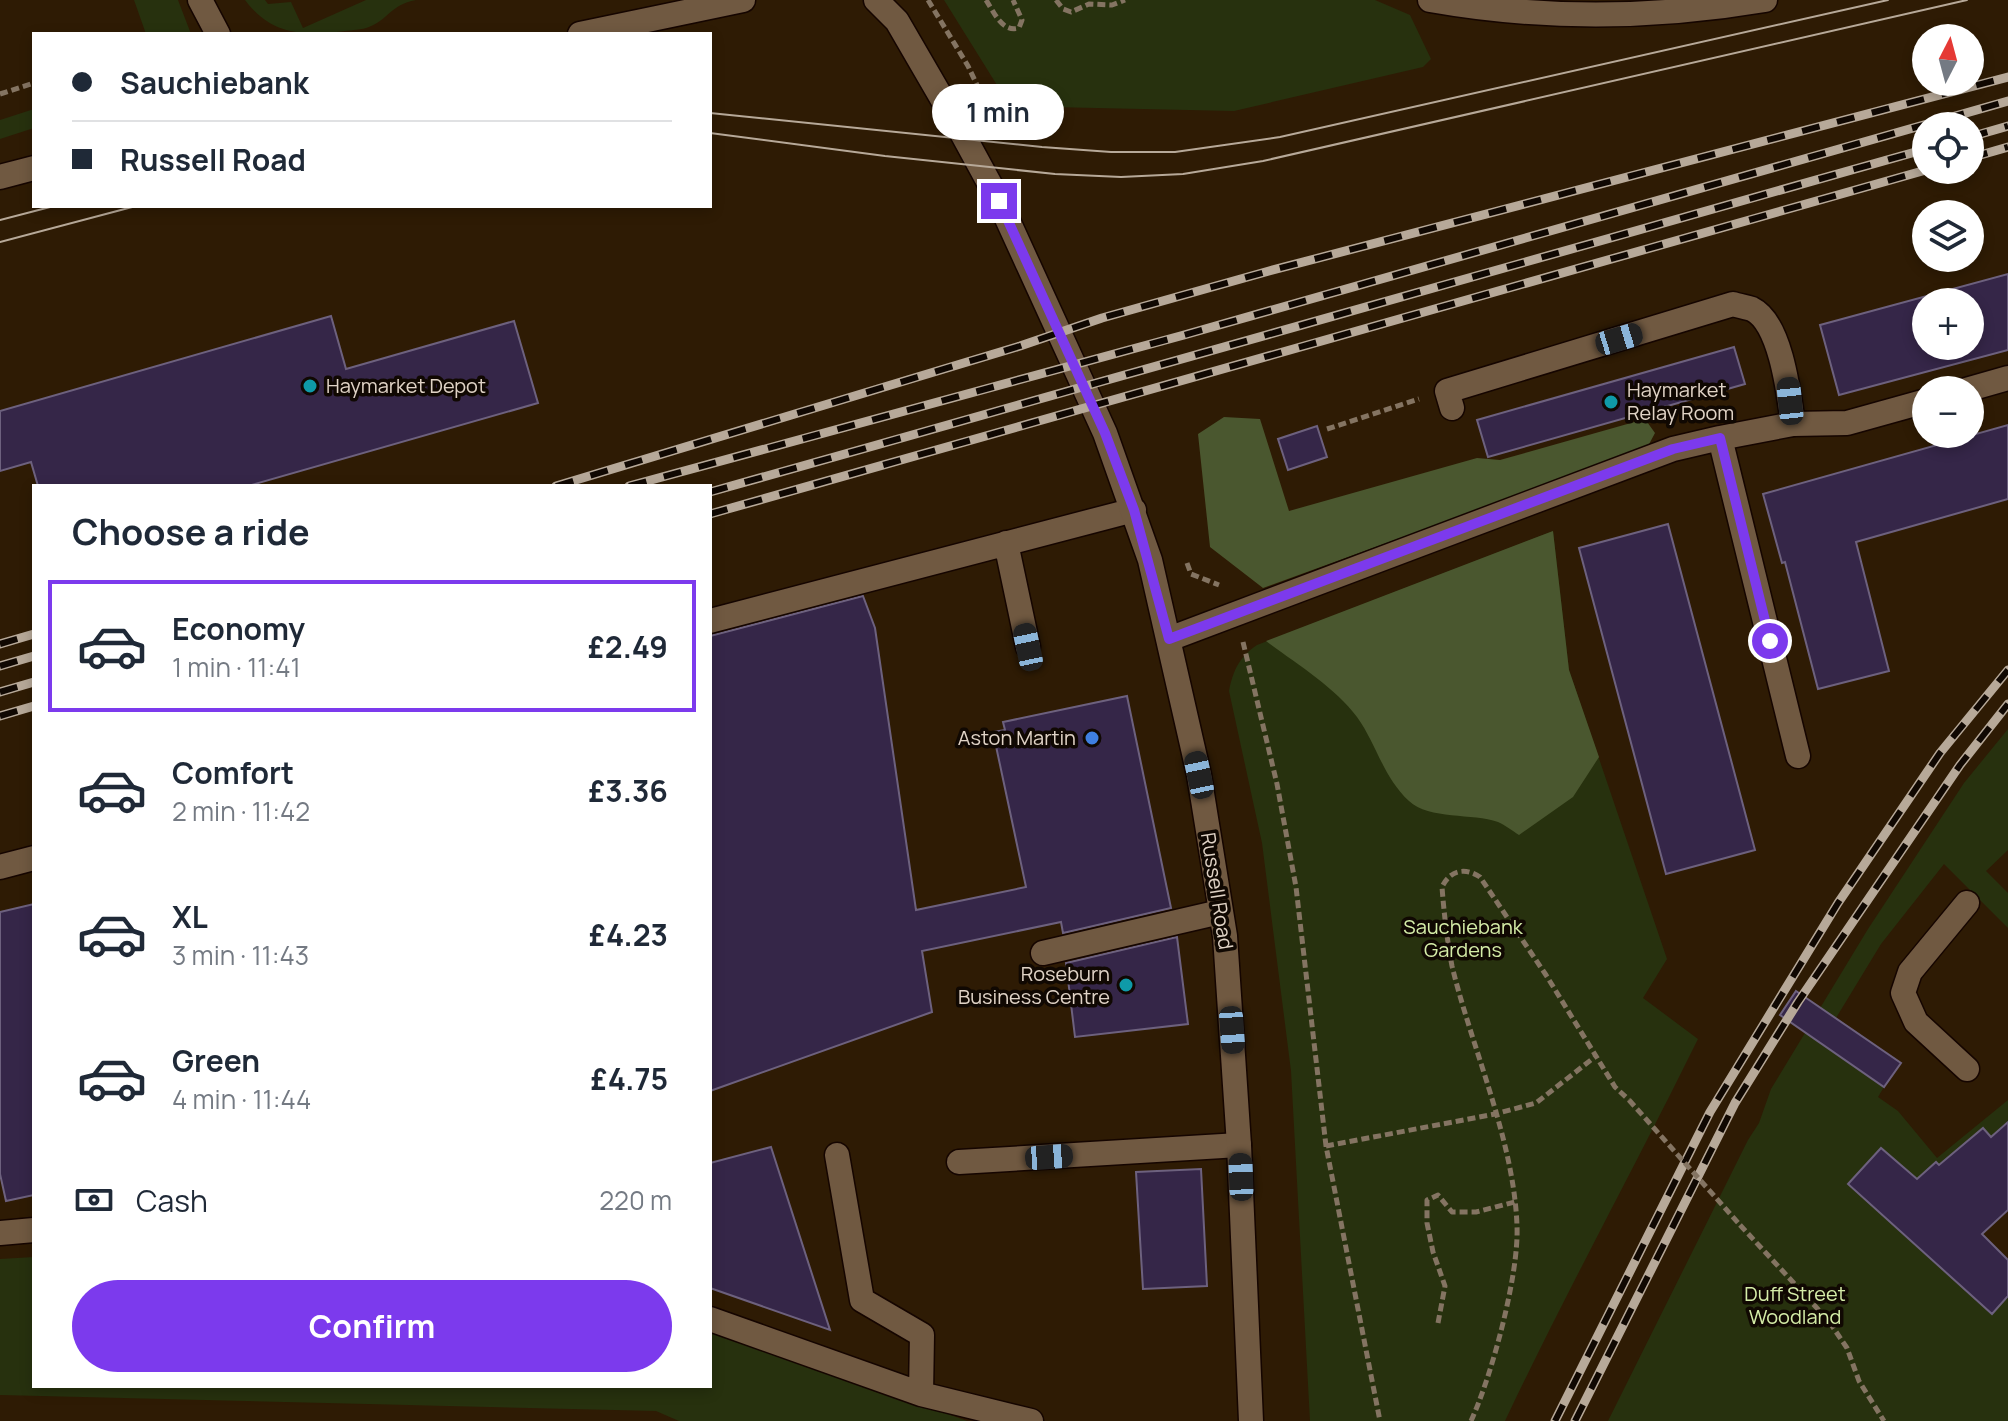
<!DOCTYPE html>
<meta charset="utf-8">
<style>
:root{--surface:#fff;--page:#f6f6f7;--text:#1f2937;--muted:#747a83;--line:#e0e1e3;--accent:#7c3aed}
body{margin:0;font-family:Manrope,sans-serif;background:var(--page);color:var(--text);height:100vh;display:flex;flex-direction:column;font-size:30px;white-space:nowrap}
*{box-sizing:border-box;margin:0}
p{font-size:26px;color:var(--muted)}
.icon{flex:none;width:44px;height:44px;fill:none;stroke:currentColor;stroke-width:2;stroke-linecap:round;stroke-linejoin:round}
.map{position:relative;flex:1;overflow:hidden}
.details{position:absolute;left:32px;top:484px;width:680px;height:904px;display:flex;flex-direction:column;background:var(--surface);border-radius:0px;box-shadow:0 4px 12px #0003}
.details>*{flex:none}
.hud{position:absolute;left:32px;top:32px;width:680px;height:176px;border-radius:0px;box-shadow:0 4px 12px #0003;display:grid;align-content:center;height:176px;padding:0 40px;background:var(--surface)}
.needle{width:52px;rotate:6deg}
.fabs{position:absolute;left:1912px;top:24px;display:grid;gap:16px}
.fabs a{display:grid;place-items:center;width:72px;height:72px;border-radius:50%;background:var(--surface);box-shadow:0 4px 12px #0003;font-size:40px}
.end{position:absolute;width:36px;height:36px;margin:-18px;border:10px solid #7c3aed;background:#fff;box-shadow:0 0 0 4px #fff}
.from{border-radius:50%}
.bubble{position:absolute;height:56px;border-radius:28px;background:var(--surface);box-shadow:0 4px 12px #0003;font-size:26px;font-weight:700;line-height:56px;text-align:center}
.car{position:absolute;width:24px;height:48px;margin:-24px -12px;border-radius:10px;box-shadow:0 0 6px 2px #0007;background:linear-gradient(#222 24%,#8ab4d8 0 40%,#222 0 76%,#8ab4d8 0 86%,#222 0)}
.hud b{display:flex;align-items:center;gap:28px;height:76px;font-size:30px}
.hud b+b{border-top:2px solid var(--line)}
.hud i{width:20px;height:20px;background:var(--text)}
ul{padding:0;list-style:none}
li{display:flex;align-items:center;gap:24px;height:132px;margin:0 16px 12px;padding:0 24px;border:4px solid transparent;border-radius:0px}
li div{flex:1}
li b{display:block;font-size:30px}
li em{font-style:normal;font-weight:700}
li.on{border-color:var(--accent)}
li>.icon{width:72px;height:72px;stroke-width:1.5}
h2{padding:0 40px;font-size:36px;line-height:96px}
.pay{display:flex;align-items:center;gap:20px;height:88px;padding:0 40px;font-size:30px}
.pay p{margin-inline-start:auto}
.cta{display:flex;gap:16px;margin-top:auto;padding:16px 40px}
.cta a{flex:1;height:92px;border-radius:48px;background:var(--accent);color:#fff;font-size:32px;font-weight:700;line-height:92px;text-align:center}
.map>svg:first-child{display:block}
.green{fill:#27310e}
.forest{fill:#4a572f}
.building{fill:#352648;stroke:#6d617e;stroke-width:2;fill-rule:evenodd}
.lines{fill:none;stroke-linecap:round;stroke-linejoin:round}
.lane-casing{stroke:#150500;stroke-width:27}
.street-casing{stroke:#150500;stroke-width:27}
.path{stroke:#847462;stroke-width:5;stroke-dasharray:8 4;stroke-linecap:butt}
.lane{stroke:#705941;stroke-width:24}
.street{stroke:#705941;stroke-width:24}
.tram{stroke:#b7a999;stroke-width:2}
.rail-casing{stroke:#b7a999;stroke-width:9}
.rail{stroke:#100802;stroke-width:6;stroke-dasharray:18;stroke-linecap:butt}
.path-bridge{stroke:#847462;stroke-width:5;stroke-dasharray:8 4;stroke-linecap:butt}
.route{stroke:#7c3aed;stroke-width:10}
.culture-dot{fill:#0f9aa8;stroke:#100802;stroke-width:3}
.shop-dot{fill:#3f7fe0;stroke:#100802;stroke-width:3}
.labels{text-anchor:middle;stroke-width:7;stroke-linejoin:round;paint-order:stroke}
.poi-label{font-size:20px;fill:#e0d3c6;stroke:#100802;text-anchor:start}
.street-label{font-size:20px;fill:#e0d3c6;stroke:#100802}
.park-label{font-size:20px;fill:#d5eda8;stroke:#100802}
</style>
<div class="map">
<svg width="2008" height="1421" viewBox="0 0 2008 1421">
<rect width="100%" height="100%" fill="#2e1b04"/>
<path class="green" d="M134,0h44l13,34h-45z
M245,0h20l3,4 23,-2 12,26 63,-28h50c-26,5 -28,20 -47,27 -7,3 -17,3 -24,4 -41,5 -73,5 -100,-31z
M944,0h431l35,15 21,44 -8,8 -189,44 -224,-5z
M34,109v19l-34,11v-19z
M1553,531l16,139 98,289 -24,39 55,41c-63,128 -132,253 -193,382h-195l-19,-350 -29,-228 -33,-152c4,-20 10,-34 28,-46z
M2008,729v121l-22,21 22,22v35l-64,-64 -63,80 -45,74 9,6 -17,24 56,39 -6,10 20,14 39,47 71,-58v22l-17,15 -9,-9 -16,14 8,10 -55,29 -38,-33 -33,36 143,130 17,-18v125h-400l140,-281 11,-17 12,-34 97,-160 96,-146z
M34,1257v129h676v-60l257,95h-288l-23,-10 -656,-16v-136z"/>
<path class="forest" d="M1224,417l36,2 29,92 188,-53 23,2 145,-41 10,14 -8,15 -384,140 -53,-41 -12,-113z
M1553,531l16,139 30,87 -26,40 -54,38c-6,-4 -14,-10 -21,-13 -25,-9 -69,-2 -89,-21 -26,-24 -33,-58 -52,-84 -22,-30 -62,-54 -91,-76z"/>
<path class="building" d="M2008,274v76l-169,45 -19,-70zM1926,302h44v44h-44z
M331,316l15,53 168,-48 24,82 -290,83h-210l-7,-24 -31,9v-60z
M1734,347l11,37 -257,73 -11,-37z
M2008,425v74l-152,43 33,129 -71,18 -33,-127 -3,1 -19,-69z
M1317,426l10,31 -39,13 -10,-31z
M1668,524l87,326 -89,24 -87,-326z
M863,596l12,32 41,282 110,-23 -33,-155 12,-2 -2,-8 124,-26 44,212 -108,25 -2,-11 -139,29 10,61 -222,79v-455z
M34,904v291l-28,6 -6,-27v-262z
M1177,937l11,87 -113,13 -9,-74z
M1796,991l105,72 -17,24 -104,-72z
M2008,1122v88l-26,24 26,26v36l-16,18 -144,-130 33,-36 36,31 19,-17 3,3 44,-37 8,9z
M771,1147l59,183 -120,-42v-125z
M1201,1169l6,117 -64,3 -7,-117z"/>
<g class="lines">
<defs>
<path id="lane" d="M0,177l34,-9
M1452,408l-5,-17 286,-87c6,2 13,3 19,5 29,14 37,86 41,115
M1006,543l22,104
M710,621l424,-111
M0,867l34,-9
M1043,953l177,-41
M1967,1069l-51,-47 -13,-29 7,-21 57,-69
M837,1155l25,145 60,35 -1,59
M959,1162l280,-17
M0,1233l34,-3
M710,1319l211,75 110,27"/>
<path id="street" d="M200,0l18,34
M876,0l21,21 65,112 37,68 106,232 45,127 49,215 26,161 14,209 12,276
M1430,0c113,20 223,19 335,0
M580,34l163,-34
M1966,390l42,-12
M1169,639l504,-190 47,-11
M1798,756l-78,-318 73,-14 54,-1 79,-22"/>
</defs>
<use href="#lane" class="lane-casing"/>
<use href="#street" class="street-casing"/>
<path class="path" d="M928,0l40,66 18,38
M986,0c8,12 16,33 33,28l3,-8 -9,-20
M1056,0l7,9 8,3 18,-8 23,1 13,-5
M0,94l34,-11
M1327,429l92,-30
M1187,563l4,11 28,11
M1243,642l34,142 19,103 30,259 54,275
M1326,1146l169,-32 41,-11 60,-47
M1740,1225l88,95 19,28 12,33 25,40
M1438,1323l7,-37 -12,-34 -6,-29v-23l11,-5 14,17h24l39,-10
M1471,1421c21,-46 48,-146 46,-195 -3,-86 -45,-177 -65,-260 -5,-26 -8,-53 -10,-79 8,-17 23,-20 38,-10l66,98 69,112 14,13"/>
<use href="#lane" class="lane"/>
<use href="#street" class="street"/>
<path class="tram" d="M710,113l332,34 69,5h64l105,-15 608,-137
M710,133l175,23 170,18 66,3 62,-3 80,-13 704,-161
M0,220l54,-14
M0,242l136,-36"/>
<defs>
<path id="rail" d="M1970,137l38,-11
M1970,158l38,-11
M556,486l464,-140 82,-28 167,-47 739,-194
M629,486l555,-151 824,-234
M710,492l1216,-343
M710,514l1216,-344
M0,644l34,-10
M0,666l34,-10
M0,692l34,-10
M0,716l34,-10
M1555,1421l155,-309 128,-209 102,-150 68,-83
M1575,1421l160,-318 63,-101 162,-237 48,-61"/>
</defs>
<use href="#rail" class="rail-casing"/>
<use href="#rail" class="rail"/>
<path class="path-bridge" d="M1629,1100l111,125"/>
</g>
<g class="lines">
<path class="route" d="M999,201l106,232 29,77 35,129 504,-190 47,-11 50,203"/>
</g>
<g class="culture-dot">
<circle cx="310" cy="386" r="8"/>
<circle cx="1611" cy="402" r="8"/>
<circle cx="1126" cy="985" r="8"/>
</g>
<circle class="shop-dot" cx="1092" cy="738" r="8"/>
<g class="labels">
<g class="poi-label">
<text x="326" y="393">Haymarket Depot</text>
<text x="1627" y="397">Haymarket<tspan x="1627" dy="23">Relay Room</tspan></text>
<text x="1076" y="745" text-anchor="end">Aston Martin</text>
<text x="1110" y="981" text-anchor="end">Roseburn<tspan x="1110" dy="23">Business Centre</tspan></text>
</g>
<g class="street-label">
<text transform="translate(1217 891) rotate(81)" y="7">Russell Road</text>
</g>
<g class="park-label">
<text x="1463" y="934">Sauchiebank<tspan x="1463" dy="23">Gardens</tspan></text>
<text x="1795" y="1301">Duff Street<tspan x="1795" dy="23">Woodland</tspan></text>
</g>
</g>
</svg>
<div class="fabs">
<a><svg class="needle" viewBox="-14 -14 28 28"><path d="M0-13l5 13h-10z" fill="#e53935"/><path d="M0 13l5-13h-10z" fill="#747a83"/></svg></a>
<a><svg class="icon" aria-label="locate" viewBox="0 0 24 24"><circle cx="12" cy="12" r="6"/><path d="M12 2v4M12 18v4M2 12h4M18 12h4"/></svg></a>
<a><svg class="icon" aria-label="layers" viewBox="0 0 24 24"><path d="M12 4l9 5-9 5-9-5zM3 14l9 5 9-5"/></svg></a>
<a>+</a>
<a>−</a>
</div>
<i class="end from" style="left:1770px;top:641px"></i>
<i class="end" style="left:999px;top:201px"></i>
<div class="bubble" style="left:932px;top:84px;width:132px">1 min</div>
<i class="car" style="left:1619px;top:339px;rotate:73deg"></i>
<i class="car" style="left:1790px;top:401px;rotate:354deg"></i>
<i class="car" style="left:1028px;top:647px;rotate:348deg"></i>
<i class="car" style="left:1199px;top:775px;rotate:348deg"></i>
<i class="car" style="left:1232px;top:1030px;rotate:176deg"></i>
<i class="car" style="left:1049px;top:1157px;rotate:86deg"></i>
<i class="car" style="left:1241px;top:1177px;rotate:358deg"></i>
<div class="hud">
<b><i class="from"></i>Sauchiebank</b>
<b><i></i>Russell Road</b>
</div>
<section class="details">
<h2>Choose a ride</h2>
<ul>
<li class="on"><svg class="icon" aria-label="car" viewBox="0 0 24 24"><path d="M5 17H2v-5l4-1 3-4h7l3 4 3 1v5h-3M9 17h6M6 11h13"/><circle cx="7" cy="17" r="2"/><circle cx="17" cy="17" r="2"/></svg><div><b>Economy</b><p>1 min · 11:41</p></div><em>£2.49</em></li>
<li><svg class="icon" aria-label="car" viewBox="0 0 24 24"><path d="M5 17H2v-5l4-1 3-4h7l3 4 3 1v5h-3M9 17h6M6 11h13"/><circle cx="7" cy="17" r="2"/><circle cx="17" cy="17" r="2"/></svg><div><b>Comfort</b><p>2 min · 11:42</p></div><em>£3.36</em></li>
<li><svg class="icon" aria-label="car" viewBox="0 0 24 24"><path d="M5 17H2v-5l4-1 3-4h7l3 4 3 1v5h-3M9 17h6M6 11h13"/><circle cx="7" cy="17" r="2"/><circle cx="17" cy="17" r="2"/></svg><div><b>XL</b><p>3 min · 11:43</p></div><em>£4.23</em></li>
<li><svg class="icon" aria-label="car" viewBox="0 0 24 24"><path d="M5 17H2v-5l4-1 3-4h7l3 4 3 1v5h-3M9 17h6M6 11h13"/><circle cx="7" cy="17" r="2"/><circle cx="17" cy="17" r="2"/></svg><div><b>Green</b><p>4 min · 11:44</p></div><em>£4.75</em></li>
</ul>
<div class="pay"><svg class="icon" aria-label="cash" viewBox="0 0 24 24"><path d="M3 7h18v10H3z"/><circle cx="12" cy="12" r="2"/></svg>Cash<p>220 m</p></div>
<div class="cta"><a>Confirm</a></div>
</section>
</div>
